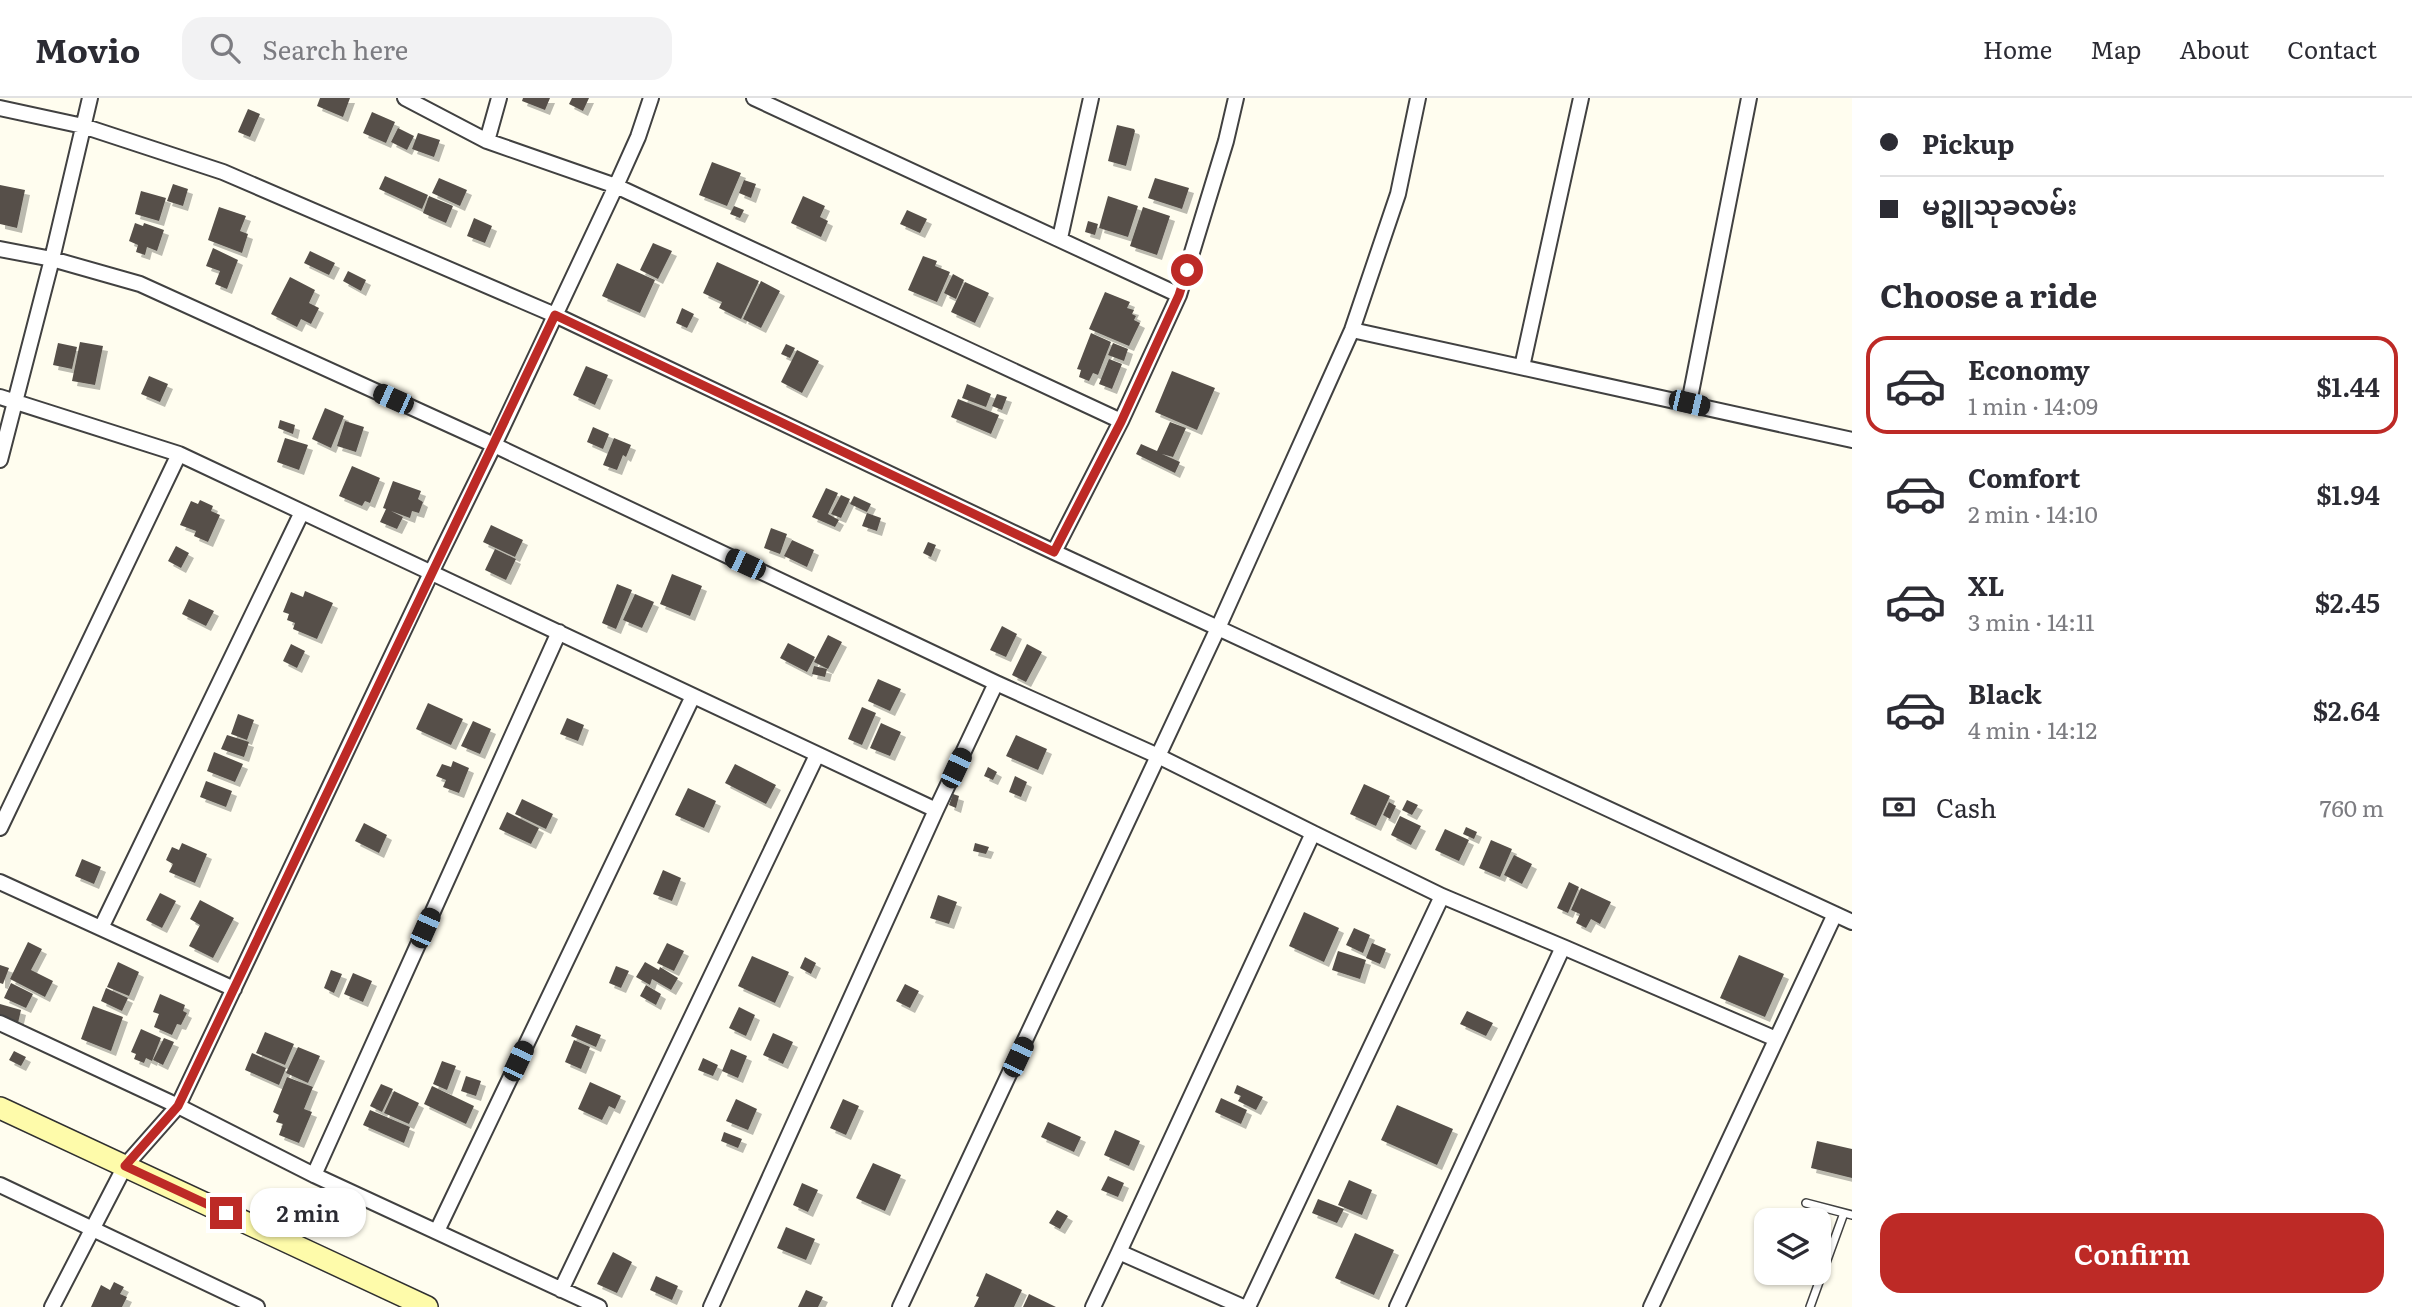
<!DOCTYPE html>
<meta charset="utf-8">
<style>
:root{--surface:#fff;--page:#f2f2f3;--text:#2b2b33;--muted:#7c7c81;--line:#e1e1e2;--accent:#bd2a26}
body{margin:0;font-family:Literata,"Noto Sans Myanmar",serif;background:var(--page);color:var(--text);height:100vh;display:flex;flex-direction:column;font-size:26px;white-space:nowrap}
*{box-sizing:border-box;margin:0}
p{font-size:23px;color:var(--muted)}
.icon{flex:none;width:38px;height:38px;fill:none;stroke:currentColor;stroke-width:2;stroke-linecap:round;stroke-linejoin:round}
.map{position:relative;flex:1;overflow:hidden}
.panel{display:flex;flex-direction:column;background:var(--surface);width:560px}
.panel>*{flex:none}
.top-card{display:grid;align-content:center;height:154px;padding:0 28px;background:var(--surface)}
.controls{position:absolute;left:1754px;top:1110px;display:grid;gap:14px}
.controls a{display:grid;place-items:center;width:77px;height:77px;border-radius:14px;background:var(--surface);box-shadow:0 2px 5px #0004;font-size:35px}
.end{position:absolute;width:32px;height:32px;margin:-16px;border:9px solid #bd2a26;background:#fff;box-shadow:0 0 0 4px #fff}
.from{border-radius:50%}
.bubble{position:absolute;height:49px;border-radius:21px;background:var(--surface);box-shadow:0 2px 5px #0004;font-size:23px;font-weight:600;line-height:49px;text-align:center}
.car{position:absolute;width:21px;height:42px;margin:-21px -10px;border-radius:9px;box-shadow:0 0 5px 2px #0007;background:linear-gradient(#222 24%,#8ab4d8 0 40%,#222 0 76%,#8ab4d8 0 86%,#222 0)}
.top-card b{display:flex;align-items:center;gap:24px;height:66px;font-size:26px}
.top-card b+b{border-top:2px solid var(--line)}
.top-card i{width:18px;height:18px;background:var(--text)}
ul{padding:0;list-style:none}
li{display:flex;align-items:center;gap:21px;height:98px;margin:0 14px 10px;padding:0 14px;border:4px solid transparent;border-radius:21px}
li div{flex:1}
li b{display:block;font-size:26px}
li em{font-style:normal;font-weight:600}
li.active{border-color:var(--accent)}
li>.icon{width:63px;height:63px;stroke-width:1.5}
h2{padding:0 28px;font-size:32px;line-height:84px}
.pay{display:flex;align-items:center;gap:18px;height:77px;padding:0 28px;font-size:26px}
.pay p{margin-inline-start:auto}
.primary-button{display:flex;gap:14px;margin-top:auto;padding:14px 28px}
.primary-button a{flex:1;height:80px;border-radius:21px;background:var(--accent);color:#fff;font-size:28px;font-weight:600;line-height:80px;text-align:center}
header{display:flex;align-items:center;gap:42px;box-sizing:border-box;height:98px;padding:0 35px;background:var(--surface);border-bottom:2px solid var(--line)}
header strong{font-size:33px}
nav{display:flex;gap:38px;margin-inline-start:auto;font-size:24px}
.search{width:490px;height:63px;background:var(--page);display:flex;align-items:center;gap:18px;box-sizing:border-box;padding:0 24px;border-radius:21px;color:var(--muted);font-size:26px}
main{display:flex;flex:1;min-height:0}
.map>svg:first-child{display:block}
.building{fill:#56504a;filter:url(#shadow)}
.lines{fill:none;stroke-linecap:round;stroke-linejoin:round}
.lane-casing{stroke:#414141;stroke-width:10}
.street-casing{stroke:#414141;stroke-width:18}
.secondary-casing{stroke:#303030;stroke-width:24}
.lane{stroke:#fff;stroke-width:7}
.street{stroke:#fff;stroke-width:14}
.secondary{stroke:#fefbaa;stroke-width:21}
.route{stroke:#bd2a26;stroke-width:9}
</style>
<header>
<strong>Movio</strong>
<div class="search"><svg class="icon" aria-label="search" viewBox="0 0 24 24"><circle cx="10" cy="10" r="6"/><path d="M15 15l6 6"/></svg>Search here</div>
<nav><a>Home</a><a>Map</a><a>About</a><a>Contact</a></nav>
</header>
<main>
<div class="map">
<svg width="1852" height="1209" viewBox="0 0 1852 1209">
<defs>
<filter id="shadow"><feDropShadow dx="5" dy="5" stdDeviation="0" flood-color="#0004"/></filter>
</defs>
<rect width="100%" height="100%" fill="#fffdef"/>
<path class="building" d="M320,0h30l-7,19 -26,-11z
M523,0h27l-5,12 -23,-9z
M572,0h17l-6,13 -14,-7z
M248,11l12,5 -10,23 -12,-5z
M372,14l23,10 -9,21 -23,-10z
M1117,27l17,4 1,2 -9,35 -18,-5z
M398,30l16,8 -7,14 -16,-8z
M418,35l22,7 -6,17 -22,-8z
M712,64l29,11 -14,33 -28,-11z
M385,78l43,19 -6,14 -43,-20z
M439,80l28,12 -7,16 -28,-13z
M1155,80l34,10 -7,21 -34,-11z
M744,82l12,4 -5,14 -12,-5z
M173,86l15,5 -5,17 -16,-5z
M0,87l25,5 -8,38 -17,-4z
M141,93l25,7 -7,23 -24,-7z
M429,98l24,10 -7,17 -23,-10z
M803,98l22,10 -5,11 8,4 -7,16 -30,-14z
M1108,98l30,10 -10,31 -29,-9z
M734,108l10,4 -4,8 -10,-4z
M219,109l27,9 -6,15 8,3 -6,19 -34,-13z
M1143,109l27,9 -13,39 -27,-9z
M907,112l20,9 -7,14 -20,-9z
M474,120l18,8 -7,17 -18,-7z
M1088,123l10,3 -3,11 -10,-3z
M135,125l8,3 1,-3 20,7 -7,21 -10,-4 -2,8 -9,-3 2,-7 -9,-4z
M653,145l19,8 -14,28 -18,-9z
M213,150l25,12 -11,29 -12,-5 5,-13 -14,-5z
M310,153l25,12 -6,12 -25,-12z
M923,158l14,5 -2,5 15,6 -13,30 -29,-12z
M717,164l42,19 -18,38 -22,-11 3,-6 -19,-9z
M617,165l38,17 -15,33 -38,-17z
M348,173l18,9 -5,11 -18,-10z
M953,176l11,6 -8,19 -12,-6z
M290,179l25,13 -6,13 10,5 -8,16 -10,-5 -4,8 -26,-13z
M761,183l19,10 -19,37 -18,-9z
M965,184l24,11 -14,30 -24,-11z
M1105,194l25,10 -3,6 7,2 -2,4 4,2 -2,4 6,3 -11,23 -40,-17z
M682,210l12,6 -7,14 -11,-5z
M1091,235l20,9 -13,33 -5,-2 -4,8 -10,-4 2,-7 -4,-1z
M80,244l23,4 -8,39 -23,-4z
M58,245l19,4 -5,22 -19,-4z
M1113,245l15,6 -4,12 -16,-6z
M786,246l9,4 -5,10 -9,-4z
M797,252l22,11 -17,32 -21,-11z
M1109,261l13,5 -10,25 -13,-5z
M586,268l22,9 -13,30 -22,-10z
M1172,273l43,17 -18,42 -42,-18z
M149,278l19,8 -8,18 -19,-8z
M967,286l24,10 -5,13 -24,-9z
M997,296l10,3 -5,13 -10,-4z
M958,301l41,16 -8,19 -40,-17z
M325,310l19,8 -13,32 -19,-9z
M280,322l15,5 -2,9 -15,-6z
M345,323l19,6 -8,25 -19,-6z
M1170,324l16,6 -13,29 -11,-3 18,8 -5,11 -39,-19 5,-10 16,7z
M593,329l16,7 -6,15 -16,-7z
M285,340l23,7 -9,25 -22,-8z
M614,340l17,7 -5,12 -3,-2 -6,15 -14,-5z
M352,368l28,12 -10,25 -5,-2 -3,5 -23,-10z
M393,383l28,10 -3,8 5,3 -4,11 -7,-2 -2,7 -19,-7 12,6 -6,12 -17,-7 6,-13 -3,-1z
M826,390l12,5 -10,21 11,6 -4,7 -23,-10z
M841,397l9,4 -9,19 -10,-4z
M854,398l17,8 -4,8 -17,-8z
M200,402l13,6 -2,5 9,4 -12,27 -14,-6 2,-5 -16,-6 11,-24 7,3z
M867,415l14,5 -4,13 -15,-5z
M491,427l32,15 -8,17 -32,-15z
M771,430l16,6 -7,20 -16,-6z
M792,442l22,10 -7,17 -23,-11z
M928,444l8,3 -5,12 -8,-4z
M176,448l13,7 -8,15 -13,-7z
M495,451l21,10 -10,21 -21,-10z
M672,476l30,12 -12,30 -30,-12z
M617,486l15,6 -16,39 -14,-6z
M305,493l28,12 -16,36 -24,-10 2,-6 -8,-3 2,-6 -6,-2 8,-20 12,5z
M635,496l19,8 -12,26 -19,-8z
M189,501l25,12 -8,15 -24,-12z
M1002,528l15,8 -11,23 -16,-7z
M828,537l14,7 -14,27 -14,-7z
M788,545l27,14 -8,15 -27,-14z
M291,546l14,7 -8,17 -14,-7z
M1027,546l15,8 -16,30 -14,-7z
M814,568l13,3 -2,8 -13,-3z
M878,581l23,10 -11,22 -22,-10z
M428,605l35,16 -12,26 -35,-16z
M862,609l14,6 -14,32 -14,-6z
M238,616l16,6 -7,20 -16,-6z
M567,620l17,7 -6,16 -18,-7z
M473,623l18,8 -11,25 -19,-8z
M881,625l20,9 -11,24 -20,-8z
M227,637l22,7 -5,15 -23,-8z
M1016,637l31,14 -9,21 -32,-14z
M214,654l29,12 -8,18 -28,-11z
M453,663l16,7 -10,25 -16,-6 3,-7 -10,-4 6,-12 9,3z
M735,666l41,21 -10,19 -41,-21z
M988,669l9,5 -4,8 -9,-4z
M1015,678l12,6 -6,15 -12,-5z
M206,683l26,10 -6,16 -26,-10z
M1364,686l26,12 -14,30 -26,-12z
M688,690l28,13 -12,27 -29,-13z
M953,696l6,2 -3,12 -7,-3z
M522,701l31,15 -7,15 -31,-15z
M1407,702l11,5 -6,10 -10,-5z
M1389,704l7,4 -6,13 -7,-4z
M507,714l32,16 -8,16 -32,-15z
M1400,718l21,10 -10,19 -20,-10z
M364,725l23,12 -8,18 -24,-12z
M1466,729l11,5 -3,7 -11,-5z
M1445,731l24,11 -10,21 -24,-11z
M1491,742l21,9 -12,28 -21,-9z
M182,745l25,11 -12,29 -26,-11 4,-8 -7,-4 6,-13 7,3z
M975,745l14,4 -3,7 -13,-3z
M1514,757l18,9 -10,20 -18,-9z
M82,761l19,8 -7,17 -19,-8z
M663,772l18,8 -9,23 -19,-7z
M1569,784l10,5 -11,26 -11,-5z
M1581,790l30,14 -11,22 -9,-5 -5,9 -10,-5 4,-9 -9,-4z
M160,795l16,8 -14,27 -16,-8z
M938,797l19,7 -8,22 -19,-6z
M200,802l34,18 -21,40 -24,-12 11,-21 -10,-6z
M1304,814l35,16 -15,34 -35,-16z
M1354,830l16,7 -7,18 -17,-8z
M28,844l14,7 -11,21 22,11 -8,16 -35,-18z
M667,845l17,8 -10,20 -17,-8z
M1372,845l14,6 -6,15 -14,-6z
M1338,853l28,9 -6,19 -28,-9z
M1739,857l45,19 -19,43 -45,-19z
M752,858l37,16 -14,31 -37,-17z
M805,859l11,6 -5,11 -11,-6z
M118,864l21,10 -10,24 -22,-9z
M645,864l14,8 1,-3 18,11 -7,12 -19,-11 -2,6 -14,-8z
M0,867l9,3 -6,16 -3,-1z
M616,868l13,5 -8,17 -12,-5z
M331,872l11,4 -8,19 -10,-5z
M353,875l19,8 -9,21 -19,-8z
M11,885l22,11 -7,14 -22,-10z
M905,886l14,7 -9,17 -14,-7z
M646,887l15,9 -5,11 -16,-9z
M106,890l22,10 -6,13 -21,-10z
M160,896l25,11 -2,6 4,2 -6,12 -4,-1 -5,11 -18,-8 5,-13 -6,-2z
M0,906l21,6 -3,13 -18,-5z
M93,908l30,11 -12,34 -30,-12z
M739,909l16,8 -9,21 -17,-8z
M1467,913l26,12 -7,13 -26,-12z
M576,927l25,10 -5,12 -25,-11z
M141,931l20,9 -9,23 -6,-3 -2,5 -10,-4 2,-5 -5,-2z
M265,934l29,12 -9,21 -29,-12z
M773,935l20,9 -10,22 -20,-9z
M164,940l10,4 -11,23 -10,-5z
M574,942l16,7 -9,22 -16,-7z
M298,949l22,9 -12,27 -22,-10z
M731,951l16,7 -9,22 -16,-7z
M14,953l12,6 -5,9 -12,-6z
M252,955l34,15 -7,17 -34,-15z
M703,960l15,7 -5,11 -15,-6z
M442,963l14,5 -9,24 -14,-6z
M466,978l15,5 -5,15 -15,-5z
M287,979l26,10 -9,22 8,3 -13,31 -20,-8 4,-11 -7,-2 3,-7 -6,-3z
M590,984l31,14 -6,13 -6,-3 -7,14 -24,-11z
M381,986l12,5 -11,23 -12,-6z
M1237,987l26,12 -7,13 -18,-9 3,-5 -7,-3z
M432,988l42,20 -8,18 -42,-20z
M394,993l25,12 -10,21 -25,-11z
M1221,1000l26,12 -6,14 -26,-12z
M736,1001l21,10 -9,21 -22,-9z
M843,1001l16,7 -13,29 -16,-7z
M1397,1007l56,24 -16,36 -56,-25z
M370,1012l40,17 -6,16 -41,-18z
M1048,1024l33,15 -7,15 -33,-15z
M1115,1032l25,11 -11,25 -25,-11z
M724,1034l18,7 -4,9 -17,-7z
M1817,1043l35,8v29l-41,-10z
M873,1065l28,12 -16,36 -29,-13z
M1108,1078l16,7 -6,14 -17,-7z
M1349,1082l23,10 -10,25 -24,-10z
M802,1085l16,7 -10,22 -15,-7z
M1318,1101l26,10 -7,14 -25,-10z
M1057,1112l11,6 -8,13 -11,-6z
M786,1129l29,12 -9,21 -29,-12z
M1355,1135l39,17 -20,45 -39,-17z
M613,1154l19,10 -15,31 -20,-9z
M986,1175l36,17 -8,17h-40l5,-10 -3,-1z
M656,1178l22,10 -6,14 -22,-10z
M114,1184l10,5 -4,7 7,3 -5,10h-31l10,-22 9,5z
M806,1192l17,7 -5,10h-20z
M1029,1196l27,13h-33z"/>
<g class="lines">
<defs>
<path id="lane" d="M1806,1105l46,12
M1810,1209l34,-94"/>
<path id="street" d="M405,0l82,43 129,45 505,235
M754,0l425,197
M0,10l83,18 140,46 332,143 499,237 798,370
M487,43l12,-43
M1060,140l31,-140
M0,151l52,10 88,25 354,161 502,238 162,73 155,77 -194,419
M1352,232l500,110
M1522,269l59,-269
M0,299l179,57 757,356
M1689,305l60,-305
M0,362l52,-201 38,-161
M1054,454l67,-131 58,-126 47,-154 10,-43
M0,730l179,-374
M1313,735l129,63 121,51 -166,360
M0,784l234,107
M101,830l201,-416
M1563,849l213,92
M0,925l178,83 136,69 285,132
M314,1077l245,-543
M0,1087l257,122
M437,1133l256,-535
M561,1192l256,-535
M52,1209l73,-141 53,-60 253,-533 63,-128 122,-259 22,-49 13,-39
M711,1209l225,-497 60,-127
M900,1209l318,-679 134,-298 46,-136 20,-96
M1093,1209l26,-55 124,55
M1248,1209l194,-411
M1651,1209l184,-393"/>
<path id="secondary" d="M0,1010l427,199"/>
</defs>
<use href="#lane" class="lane-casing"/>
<use href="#street" class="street-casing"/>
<use href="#secondary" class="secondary-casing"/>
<use href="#lane" class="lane"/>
<use href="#street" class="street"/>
<use href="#secondary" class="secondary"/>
</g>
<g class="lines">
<path class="route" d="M226,1115l-101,-47 53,-60 377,-791 499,237 67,-130 58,-127 8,-25"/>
</g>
</svg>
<div class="controls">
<a><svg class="icon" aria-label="layers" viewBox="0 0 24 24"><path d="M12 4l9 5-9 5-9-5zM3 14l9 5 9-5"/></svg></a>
</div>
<i class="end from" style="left:1187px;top:172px"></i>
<i class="end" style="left:226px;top:1115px"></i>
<div class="bubble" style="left:250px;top:1090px;width:116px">2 min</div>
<i class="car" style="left:393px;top:301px;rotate:294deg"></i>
<i class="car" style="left:1689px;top:305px;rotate:103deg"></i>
<i class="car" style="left:745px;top:466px;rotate:295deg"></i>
<i class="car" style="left:956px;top:670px;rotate:25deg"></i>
<i class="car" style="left:425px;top:830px;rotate:24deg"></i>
<i class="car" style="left:1018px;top:959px;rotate:25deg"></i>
<i class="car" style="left:518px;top:963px;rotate:25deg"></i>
</div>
<section class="panel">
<div class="top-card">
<b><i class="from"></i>Pickup</b>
<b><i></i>မဥ္ဇူသုခလမ်း</b>
</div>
<h2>Choose a ride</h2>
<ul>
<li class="active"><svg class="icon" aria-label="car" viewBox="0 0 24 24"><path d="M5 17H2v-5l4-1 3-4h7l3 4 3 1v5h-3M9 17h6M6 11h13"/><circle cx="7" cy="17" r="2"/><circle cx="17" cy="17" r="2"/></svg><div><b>Economy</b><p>1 min · 14:09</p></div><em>$1.44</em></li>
<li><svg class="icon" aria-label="car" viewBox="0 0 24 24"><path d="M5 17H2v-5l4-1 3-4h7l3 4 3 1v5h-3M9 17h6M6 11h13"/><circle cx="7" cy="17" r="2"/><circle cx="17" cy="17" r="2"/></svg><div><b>Comfort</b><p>2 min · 14:10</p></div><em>$1.94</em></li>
<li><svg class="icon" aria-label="car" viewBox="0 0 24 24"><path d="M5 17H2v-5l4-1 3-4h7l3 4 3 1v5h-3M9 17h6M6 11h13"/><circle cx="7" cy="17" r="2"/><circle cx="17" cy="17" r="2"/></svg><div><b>XL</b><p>3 min · 14:11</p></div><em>$2.45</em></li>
<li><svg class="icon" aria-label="car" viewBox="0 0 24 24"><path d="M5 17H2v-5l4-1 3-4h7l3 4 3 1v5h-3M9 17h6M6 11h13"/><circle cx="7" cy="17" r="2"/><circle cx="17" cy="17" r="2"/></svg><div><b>Black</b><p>4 min · 14:12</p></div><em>$2.64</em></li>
</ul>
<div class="pay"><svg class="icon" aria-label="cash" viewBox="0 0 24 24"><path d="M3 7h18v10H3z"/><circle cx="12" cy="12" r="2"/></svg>Cash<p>760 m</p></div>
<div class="primary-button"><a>Confirm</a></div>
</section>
</main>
